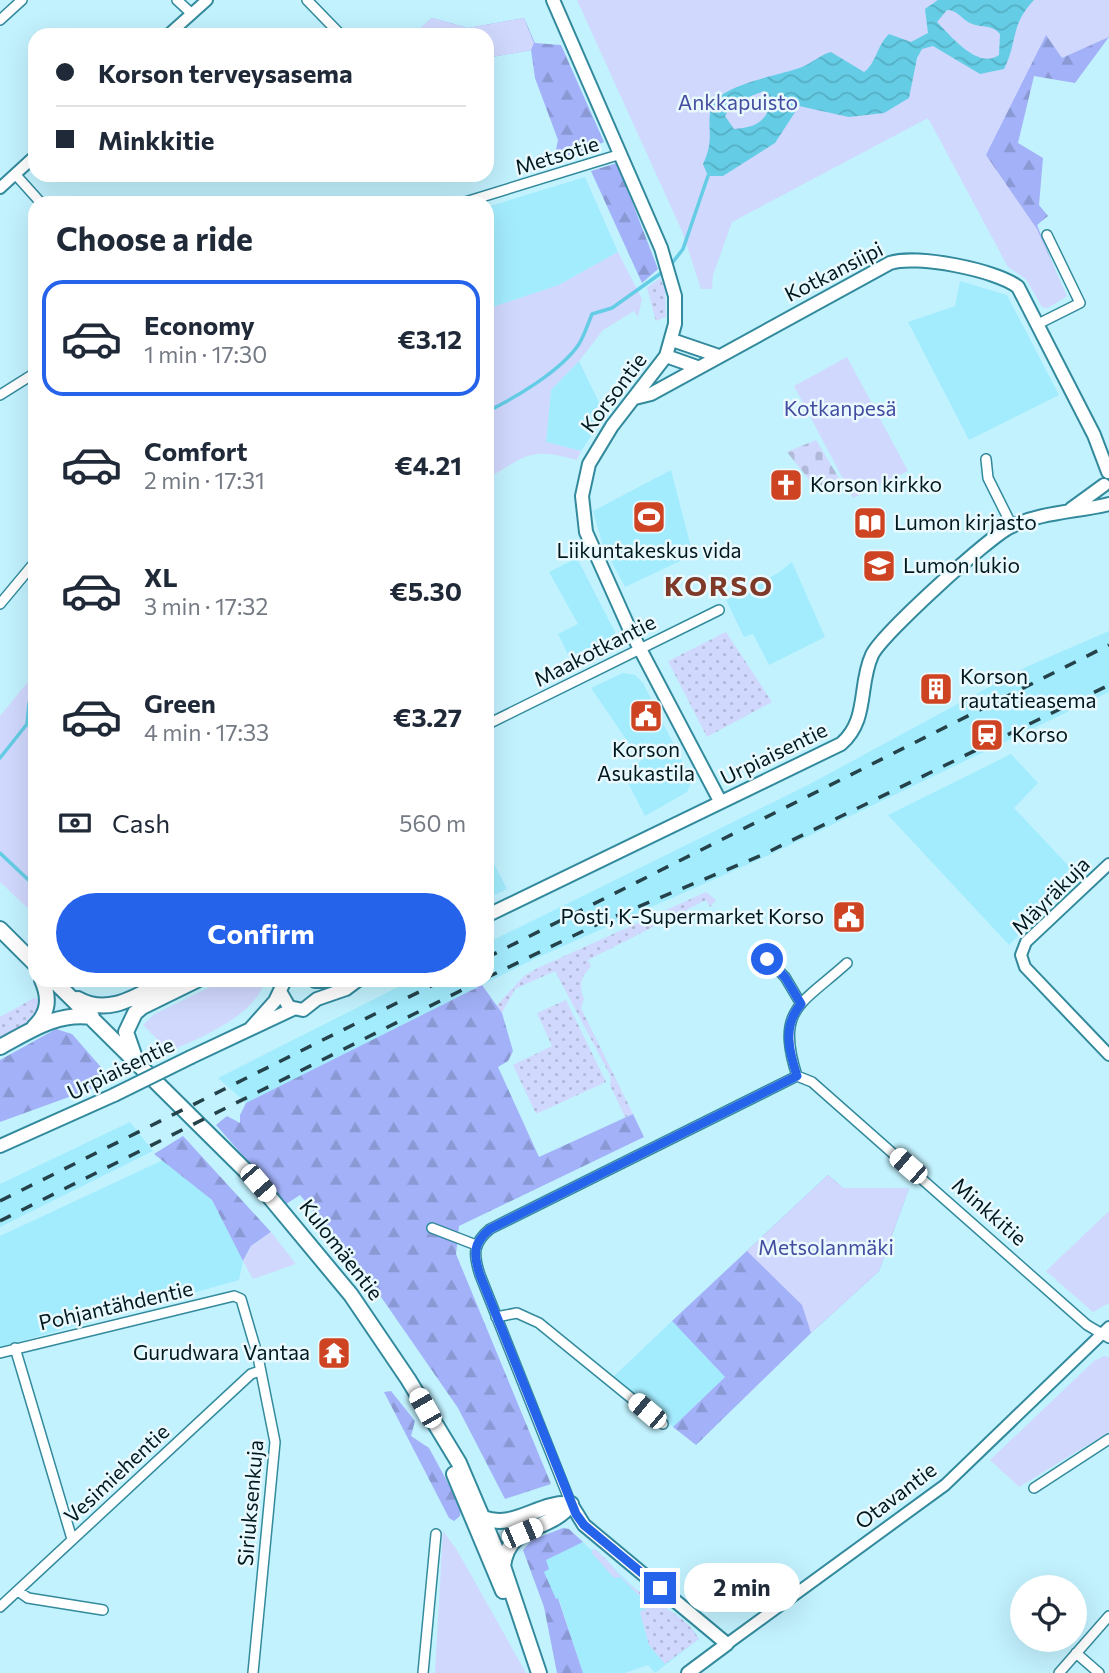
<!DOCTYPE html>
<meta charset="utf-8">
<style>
:root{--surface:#fff;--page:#f2f2f3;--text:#1f2937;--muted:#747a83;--line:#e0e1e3;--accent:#2563eb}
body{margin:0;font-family:Commissioner,sans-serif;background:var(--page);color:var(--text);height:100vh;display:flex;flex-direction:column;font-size:26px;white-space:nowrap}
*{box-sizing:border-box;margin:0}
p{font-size:23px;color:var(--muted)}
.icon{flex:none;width:38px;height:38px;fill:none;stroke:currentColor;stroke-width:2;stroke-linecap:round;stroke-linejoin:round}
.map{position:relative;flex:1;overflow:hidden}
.sheet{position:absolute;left:28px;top:196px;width:466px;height:791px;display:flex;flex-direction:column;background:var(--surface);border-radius:21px;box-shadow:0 7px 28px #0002}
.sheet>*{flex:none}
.guide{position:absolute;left:28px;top:28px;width:466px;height:154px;border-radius:21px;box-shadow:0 7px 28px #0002;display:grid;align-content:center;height:154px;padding:0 28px;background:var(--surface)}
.buttons{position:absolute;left:1010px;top:1575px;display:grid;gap:14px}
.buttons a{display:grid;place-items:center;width:77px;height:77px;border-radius:50%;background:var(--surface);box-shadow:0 7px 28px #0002;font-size:35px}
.end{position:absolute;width:32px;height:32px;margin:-16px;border:9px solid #2563eb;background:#fff;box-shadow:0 0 0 4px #fff}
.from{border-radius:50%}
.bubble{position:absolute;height:49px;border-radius:24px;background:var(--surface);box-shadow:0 7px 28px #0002;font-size:23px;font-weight:700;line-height:49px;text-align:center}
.car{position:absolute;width:21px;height:42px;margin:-21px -10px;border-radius:9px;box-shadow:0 0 5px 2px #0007;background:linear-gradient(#fff 24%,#345 0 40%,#fff 0 76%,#345 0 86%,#fff 0)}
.guide b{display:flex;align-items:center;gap:24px;height:66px;font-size:26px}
.guide b+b{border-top:2px solid var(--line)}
.guide i{width:18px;height:18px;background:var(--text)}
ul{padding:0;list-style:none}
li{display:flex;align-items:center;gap:21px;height:116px;margin:0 14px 10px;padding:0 14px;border:4px solid transparent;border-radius:21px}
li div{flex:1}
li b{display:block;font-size:26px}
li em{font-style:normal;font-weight:700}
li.selected{border-color:var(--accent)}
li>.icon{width:63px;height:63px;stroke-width:1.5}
h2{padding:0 28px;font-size:32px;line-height:84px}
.pay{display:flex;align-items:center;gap:18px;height:77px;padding:0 28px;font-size:26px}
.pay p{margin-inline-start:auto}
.cta{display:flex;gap:14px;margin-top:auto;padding:14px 28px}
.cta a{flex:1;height:80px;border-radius:42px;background:var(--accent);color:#fff;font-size:28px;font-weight:700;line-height:80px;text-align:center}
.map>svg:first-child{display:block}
.built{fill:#a3ecfe}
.grass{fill:url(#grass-dots)}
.forest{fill:url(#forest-firs)}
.cemetery{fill:url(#cemetery-stones)}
.green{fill:#d0d8fd}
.water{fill:url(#water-waves);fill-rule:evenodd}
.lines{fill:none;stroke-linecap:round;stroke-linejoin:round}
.stream{stroke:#64cde5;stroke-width:3.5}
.minor-casing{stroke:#338a9d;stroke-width:12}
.tertiary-casing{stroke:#338a9d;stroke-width:14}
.secondary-casing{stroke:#338a9d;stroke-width:16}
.primary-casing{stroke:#338a9d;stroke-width:18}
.minor{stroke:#fff;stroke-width:9}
.tertiary{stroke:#fff;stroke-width:10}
.secondary{stroke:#fff;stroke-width:12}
.primary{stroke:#fff;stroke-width:14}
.rail{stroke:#25424a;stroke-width:3.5;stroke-dasharray:12 12;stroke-linecap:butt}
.secondary-bridge-casing{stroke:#338a9d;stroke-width:16;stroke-linecap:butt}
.secondary-bridge{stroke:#fff;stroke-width:12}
.route{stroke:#2563eb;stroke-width:9}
.labels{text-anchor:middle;stroke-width:5;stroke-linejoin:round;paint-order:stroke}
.park-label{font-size:21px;fill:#434da0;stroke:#e9f9fd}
.street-label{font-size:21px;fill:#00191f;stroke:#e9f9fd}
.poi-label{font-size:21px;fill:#00191f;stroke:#e9f9fd;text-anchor:start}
.district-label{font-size:28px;font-weight:bold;letter-spacing:2px;fill:#7e3928;stroke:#e9f9fd}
</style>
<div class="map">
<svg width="1109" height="1673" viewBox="0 0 1109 1673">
<defs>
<pattern id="grass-dots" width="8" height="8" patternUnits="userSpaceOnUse" patternTransform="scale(1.75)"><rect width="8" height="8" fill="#d0d8fd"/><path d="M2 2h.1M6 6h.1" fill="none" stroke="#b1b9d8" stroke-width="1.8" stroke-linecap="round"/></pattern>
<pattern id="forest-firs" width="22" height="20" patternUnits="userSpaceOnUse" patternTransform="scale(1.75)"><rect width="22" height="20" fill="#a2b1f8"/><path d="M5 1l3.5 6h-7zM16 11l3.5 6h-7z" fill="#8a98d4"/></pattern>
<pattern id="cemetery-stones" width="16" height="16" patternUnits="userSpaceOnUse" patternTransform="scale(1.75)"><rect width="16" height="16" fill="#d0d8fd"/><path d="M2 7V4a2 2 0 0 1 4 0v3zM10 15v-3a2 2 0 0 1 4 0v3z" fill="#b1b9d8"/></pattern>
<pattern id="water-waves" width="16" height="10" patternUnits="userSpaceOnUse" patternTransform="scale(1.75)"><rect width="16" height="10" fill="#64cde5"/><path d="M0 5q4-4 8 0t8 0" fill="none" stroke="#55afc4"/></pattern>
</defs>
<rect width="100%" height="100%" fill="#c2f2fe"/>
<path class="built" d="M585,177l33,75 -59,33 -72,24v-102z
M960,281l47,14 52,100 -90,45 -61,-118 47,-16z
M579,361l26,54 -24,36 -35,-9 5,-53z
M671,470l22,85 -68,32 -22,-41 -10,-35z
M577,558l42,82 -47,23 -14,-29 20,-10 -29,-52z
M792,562l33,75 -56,28 -16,-31 -9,3 -18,-37 52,-27z
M1109,631v61l-340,163 -235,104 -288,144 -28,-25 194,-98h74l1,-37 321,-158 218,-118z
M623,673l12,2 8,8 49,98 -5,11 -42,24 -23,-45 19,-10 -50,-73z
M1011,754l27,29 -24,25 65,69 -70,68 -121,-130z
M487,850l20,39 -20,10h-1z
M130,1122l23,29 -153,76v-43z
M163,1160l49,40 31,61 -4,19 -239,67v-111z
M672,1321l53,56 -52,50 -61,-49z
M583,1542l8,8 4,-1 40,40 20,10 39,32 5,8 -44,34 -7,-8 -23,8h-42l-24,-74 -3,1 -12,-28 1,-12z"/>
<path class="grass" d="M660,278l5,11 1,28 -10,4 -9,-33z
M726,632l46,70 -65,35 -39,-76z
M706,892l10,8 -6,7 -4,-7 -118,60 3,6c-10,11 -13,19 -7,33l-3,9 52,106 -8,3 -15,-32 1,-8 -56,-106 -40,18 -13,24 -6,-7 28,-30 14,-8z
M34,998l4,1c-1,23 -20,30 -38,39v-21z
M566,1000l40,82 -70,32 -23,-49 39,-19 -15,-33z
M593,1548c15,10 25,28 40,39 22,17 52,27 66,52l-34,25 -16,-19 -9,-33 10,-6 -30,-29 -6,1 -22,-25z"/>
<path class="forest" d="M1109,0v37l-34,46 -41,-7 -16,67 25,15 -4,47 9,11 -11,9 28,70 -22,10 -19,-30 -48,-140 77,-116z
M432,18l36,10 56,-10 11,25 26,2 43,97 -63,27 13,-9 4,-20 -23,-62 -4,-28 -44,8 -1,-23h-73z
M617,163l41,106 -16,14 -51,-112z
M482,985l20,28 11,38 -5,10 -10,6 41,90 94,-43 11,23 -185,89 -3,28 95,230 -46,15 -47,-91 -97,-140 -61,-73 -14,9 -70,-79 11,-9 13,7v-8l6,-12z
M56,1029l16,5 41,47 -113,41v-62z
M183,1136l88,96 -20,14 -8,15 -31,-61 -58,-46z
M828,1175l15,13h66l-30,83 -68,62 -115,112 -23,-18 52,-50 -53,-56z
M391,1391l24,30 -4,15 18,12 32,59 -1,9 -6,5 -5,-3 -65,-126z
M563,1528l6,1 14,13 -37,18 3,9 -5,3 12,27 2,-1 25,75h-26l-13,-66 -21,-57 9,-10z"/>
<path class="cemetery" d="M816,440l23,38 -27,12 -1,-8 -24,-30z"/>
<path class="green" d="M577,0h532v37l-47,21 -16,-23 -60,120 51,74 30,67 -19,12 -6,-1 -16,-28 -18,-12 -80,-149 -196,104 -19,53 -1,14h-11l-19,-58z
M432,18l36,10 56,-10 10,25 -3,7 -44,8 -1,-23h-73z
M618,252l24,47 -4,18 -4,-6 -31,19 -24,31 -28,29 -5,52 35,9 -4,9c-47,-13 -50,-5 -90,19v-170l72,-24z
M847,357l61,114 -55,27 -59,-112z
M35,673v242l-35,-33v-166z
M224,980h40c-5,34 -65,59 -95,71l-26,-26 10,-10z
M828,1175l15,13h66l-30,83 -68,62 -9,-28 -55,-54z
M1109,1211v92l-16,9 -47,-41z
M271,1232l25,32 -43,15 -10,-18 8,-15z
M1104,1356l5,1v75l-90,55 -29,-27 104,-99z
M443,1531l14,19 69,123h-91z"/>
<path class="water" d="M938,0h96c-24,25 -16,41 -30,69l-24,5 -47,-28 -11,3 -5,9 -8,40 -25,15 -35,4 -50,-11 -24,37 -52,33h-15l-5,-12c13,-26 2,-40 9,-58 9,-22 70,-31 90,-39 10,-4 18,-12 29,-15l33,20c12,-8 13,-27 25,-38l22,8 17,-9 -3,-24zM947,10c10,0 13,7 21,12 12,7 23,1 32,12l-1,21c-21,15 -48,-19 -62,-33zM764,91l6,6c0,24 -15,31 -36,32l-9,-13 8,-13z"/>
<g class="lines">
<path class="stream" d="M670,266l13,-17 25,-73
M486,412c29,-14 75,-41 93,-68 5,-8 9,-20 13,-30l20,-6 52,-37
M0,758l27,-34 2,-21 6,-5
M0,853l35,33"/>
<defs>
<path id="minor" d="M177,0l15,14
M307,0l34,35
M0,20l22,-20
M15,174l26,29
M462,203l159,-49
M1038,324l42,-21 -33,-68
M0,395l35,-22
M986,459l2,19 24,48
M0,604l35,-42
M486,725l233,-115
M767,959l18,18 16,27
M797,1076c-22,-68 5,-72 50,-113
M432,1228l44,17
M496,1317l21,-4 22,10 124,101
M15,1348l57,191
M0,1353l234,-57 7,3 17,58 17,85 -22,231
M1034,1488l75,-49
M571,1504l-91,-229c-7,-21 -7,-32 10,-46l307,-153 15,6 275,243 22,13
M18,1591l10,7 75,12
M0,1607l251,-233 9,-3
M1076,1653l23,20
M423,1673l13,-139
M1059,1673l50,-57"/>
<path id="tertiary" d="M168,35l39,-35
M0,188l35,-32
M1109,864l-83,78 -5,13 4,12 84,88
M727,1644l218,-159 164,-158"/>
<path id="secondary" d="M553,0l108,248 14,48v28l-9,32 -54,70 -23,38 -7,32 4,36 43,96 91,173
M672,340l44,15
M666,356l31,11
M635,398l16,-4 239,-131c25,-9 107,7 128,24l76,148 14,37
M1071,509l33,-24
M486,916l355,-172c28,-24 17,-59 31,-89 10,-21 116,-117 138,-128 31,-15 66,-15 99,-23
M315,981l33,-1
M281,993l8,14 14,3 14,-11 29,-10 12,-9
M250,1029l25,-28 10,-21
M191,1057l102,-48
M0,1146l114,-51
M571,1504l13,21 143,119 -39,29"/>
<path id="primary" d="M0,929l35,35
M53,980l205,203 93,112 57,84 51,84 44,103 36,107
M78,999c32,18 61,-5 90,-19
M34,1027c15,-14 16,-29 8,-47
M0,1047c30,-16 57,-35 92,-30
M134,1055l-8,-23 9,-19 7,-6 55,-27
M454,1474l49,117
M483,1518c32,12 56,-17 88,-14
M503,1566c6,-44 46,-33 68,-62"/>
</defs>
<use href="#minor" class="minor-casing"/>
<use href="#tertiary" class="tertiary-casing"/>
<use href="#secondary" class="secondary-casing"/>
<use href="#primary" class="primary-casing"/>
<use href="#minor" class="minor"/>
<use href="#tertiary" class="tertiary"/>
<use href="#secondary" class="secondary"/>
<use href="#primary" class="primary"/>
<path class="rail" d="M486,958l623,-313
M486,978l116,-56 160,-67 347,-170
M0,1201l443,-221
M0,1221l482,-241"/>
<defs>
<path id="secondary-bridge" d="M114,1095l77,-38"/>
</defs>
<use href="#secondary-bridge" class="secondary-bridge-casing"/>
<use href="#secondary-bridge" class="secondary-bridge"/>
</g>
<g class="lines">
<path class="route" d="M660,1588l-76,-63 -8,-11 -96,-239c-7,-21 -7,-32 10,-46l307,-153c-8,-25 -15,-50 4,-72l-16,-27 -18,-18"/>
</g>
<defs>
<symbol id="church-square" viewBox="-11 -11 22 22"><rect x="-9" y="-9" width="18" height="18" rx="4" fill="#ce4423" stroke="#e9f9fd"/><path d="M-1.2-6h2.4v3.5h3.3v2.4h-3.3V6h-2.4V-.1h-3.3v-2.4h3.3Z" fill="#fff"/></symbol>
<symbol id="stadium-square" viewBox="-11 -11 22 22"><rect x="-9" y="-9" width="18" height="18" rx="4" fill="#ce4423" stroke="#e9f9fd"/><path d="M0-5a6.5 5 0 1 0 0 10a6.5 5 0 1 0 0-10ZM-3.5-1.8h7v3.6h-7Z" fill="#fff"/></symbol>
<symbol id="library-square" viewBox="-11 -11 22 22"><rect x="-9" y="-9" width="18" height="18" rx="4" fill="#ce4423" stroke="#e9f9fd"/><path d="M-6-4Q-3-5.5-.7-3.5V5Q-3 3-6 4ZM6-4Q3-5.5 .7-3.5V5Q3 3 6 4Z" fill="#fff"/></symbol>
<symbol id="school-square" viewBox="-11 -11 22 22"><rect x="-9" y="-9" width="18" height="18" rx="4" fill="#ce4423" stroke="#e9f9fd"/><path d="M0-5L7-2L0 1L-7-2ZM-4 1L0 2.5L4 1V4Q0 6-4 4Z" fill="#fff"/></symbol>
<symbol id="building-square" viewBox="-11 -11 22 22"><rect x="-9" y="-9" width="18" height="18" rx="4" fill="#ce4423" stroke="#e9f9fd"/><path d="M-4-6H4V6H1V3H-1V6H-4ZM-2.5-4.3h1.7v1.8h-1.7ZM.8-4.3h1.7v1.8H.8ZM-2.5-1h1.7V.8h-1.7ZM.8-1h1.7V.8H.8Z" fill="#fff"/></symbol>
<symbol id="civic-square" viewBox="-11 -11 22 22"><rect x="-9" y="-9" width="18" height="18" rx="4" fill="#ce4423" stroke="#e9f9fd"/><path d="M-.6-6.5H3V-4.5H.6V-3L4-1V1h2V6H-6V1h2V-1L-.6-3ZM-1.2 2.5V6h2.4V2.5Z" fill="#fff"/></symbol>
<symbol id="station-square" viewBox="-11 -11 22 22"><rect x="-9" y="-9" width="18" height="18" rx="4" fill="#ce4423" stroke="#e9f9fd"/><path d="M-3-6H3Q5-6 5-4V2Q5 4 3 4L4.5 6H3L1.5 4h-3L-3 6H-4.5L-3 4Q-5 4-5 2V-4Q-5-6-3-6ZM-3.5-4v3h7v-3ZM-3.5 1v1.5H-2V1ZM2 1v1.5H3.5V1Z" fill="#fff"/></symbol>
<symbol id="temple-square" viewBox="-11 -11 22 22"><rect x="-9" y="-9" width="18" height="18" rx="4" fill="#ce4423" stroke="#e9f9fd"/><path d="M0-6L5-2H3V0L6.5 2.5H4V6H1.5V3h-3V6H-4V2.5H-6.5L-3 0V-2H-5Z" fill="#fff"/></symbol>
</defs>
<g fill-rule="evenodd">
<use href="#church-square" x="767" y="466" width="38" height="38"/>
<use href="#stadium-square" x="630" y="498" width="38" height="38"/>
<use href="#library-square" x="851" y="504" width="38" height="38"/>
<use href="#school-square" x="860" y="547" width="38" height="38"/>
<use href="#building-square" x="917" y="670" width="38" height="38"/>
<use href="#civic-square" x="627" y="697" width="38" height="38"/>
<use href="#station-square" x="968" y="716" width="38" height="38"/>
<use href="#civic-square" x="830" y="898" width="38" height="38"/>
<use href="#temple-square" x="315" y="1334" width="38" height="38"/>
</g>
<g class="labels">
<g class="park-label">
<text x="738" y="110">Ankkapuisto</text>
<text x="840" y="416">Kotkanpesä</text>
<text x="826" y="1255">Metsolanmäki</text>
</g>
<g class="street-label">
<text transform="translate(557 156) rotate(-17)" y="7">Metsotie</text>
<text transform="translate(834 272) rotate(-27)" y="7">Kotkansiipi</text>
<text transform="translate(614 393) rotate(-53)" y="7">Korsontie</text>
<text transform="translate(595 651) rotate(-27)" y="7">Maakotkantie</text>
<text transform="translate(774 754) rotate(-26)" y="7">Urpiaisentie</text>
<text transform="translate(1051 896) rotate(-45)" y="7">Mäyräkuja</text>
<text transform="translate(121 1069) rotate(-26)" y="7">Urpiaisentie</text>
<text transform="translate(989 1212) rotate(41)" y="7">Minkkitie</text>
<text transform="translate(341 1250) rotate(52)" y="7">Kulomäentie</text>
<text transform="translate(116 1306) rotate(-13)" y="7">Pohjantähdentie</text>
<text transform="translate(117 1474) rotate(-43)" y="7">Vesimiehentie</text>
<text transform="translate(896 1496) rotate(-37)" y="7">Otavantie</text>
<text transform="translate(251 1503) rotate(-85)" y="7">Siriuksenkuja</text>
</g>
<g class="poi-label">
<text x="810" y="492">Korson kirkko</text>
<text x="894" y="530">Lumon kirjasto</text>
<text x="649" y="558" text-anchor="middle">Liikuntakeskus vida</text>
<text x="903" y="573">Lumon lukio</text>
<text x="960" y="684">Korson<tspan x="960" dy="24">rautatieasema</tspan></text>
<text x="1012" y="742">Korso</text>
<text x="646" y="757" text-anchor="middle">Korson<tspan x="646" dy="24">Asukastila</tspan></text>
<text x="824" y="924" text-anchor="end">Posti, K-Supermarket Korso</text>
<text x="310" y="1360" text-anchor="end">Gurudwara Vantaa</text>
</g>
<g class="district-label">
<text x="719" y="596">KORSO</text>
</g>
</g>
</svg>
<div class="buttons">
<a><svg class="icon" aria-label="locate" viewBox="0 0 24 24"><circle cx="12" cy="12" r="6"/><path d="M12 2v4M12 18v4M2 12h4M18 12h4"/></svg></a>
</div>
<i class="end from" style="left:767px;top:959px"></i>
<i class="end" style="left:660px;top:1588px"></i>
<div class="bubble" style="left:684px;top:1563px;width:116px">2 min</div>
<i class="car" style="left:908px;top:1166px;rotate:311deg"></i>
<i class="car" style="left:258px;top:1183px;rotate:139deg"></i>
<i class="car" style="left:425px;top:1408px;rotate:330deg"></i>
<i class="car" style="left:647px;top:1411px;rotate:310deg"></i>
<i class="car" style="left:522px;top:1533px;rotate:67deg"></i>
<div class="guide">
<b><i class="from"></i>Korson terveysasema</b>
<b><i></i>Minkkitie</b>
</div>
<section class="sheet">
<h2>Choose a ride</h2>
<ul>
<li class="selected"><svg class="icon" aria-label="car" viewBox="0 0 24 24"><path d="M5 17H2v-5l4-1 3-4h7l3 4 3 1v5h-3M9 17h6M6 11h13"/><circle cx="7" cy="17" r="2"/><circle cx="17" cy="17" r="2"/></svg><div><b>Economy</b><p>1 min · 17:30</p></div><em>€3.12</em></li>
<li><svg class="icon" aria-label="car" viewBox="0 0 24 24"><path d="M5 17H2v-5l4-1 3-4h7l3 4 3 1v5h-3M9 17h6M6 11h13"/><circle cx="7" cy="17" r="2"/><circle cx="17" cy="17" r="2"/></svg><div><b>Comfort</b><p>2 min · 17:31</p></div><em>€4.21</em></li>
<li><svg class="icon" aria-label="car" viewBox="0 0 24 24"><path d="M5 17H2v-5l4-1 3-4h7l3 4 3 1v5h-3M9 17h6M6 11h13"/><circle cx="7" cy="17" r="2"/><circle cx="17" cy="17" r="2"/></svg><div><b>XL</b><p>3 min · 17:32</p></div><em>€5.30</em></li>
<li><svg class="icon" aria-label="car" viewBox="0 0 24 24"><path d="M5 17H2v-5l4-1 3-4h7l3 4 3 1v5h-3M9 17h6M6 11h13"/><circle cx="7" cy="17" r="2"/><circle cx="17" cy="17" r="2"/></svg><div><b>Green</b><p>4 min · 17:33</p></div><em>€3.27</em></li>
</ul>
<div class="pay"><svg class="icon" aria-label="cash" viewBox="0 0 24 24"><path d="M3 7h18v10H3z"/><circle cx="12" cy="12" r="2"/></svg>Cash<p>560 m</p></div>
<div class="cta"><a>Confirm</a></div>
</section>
</div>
